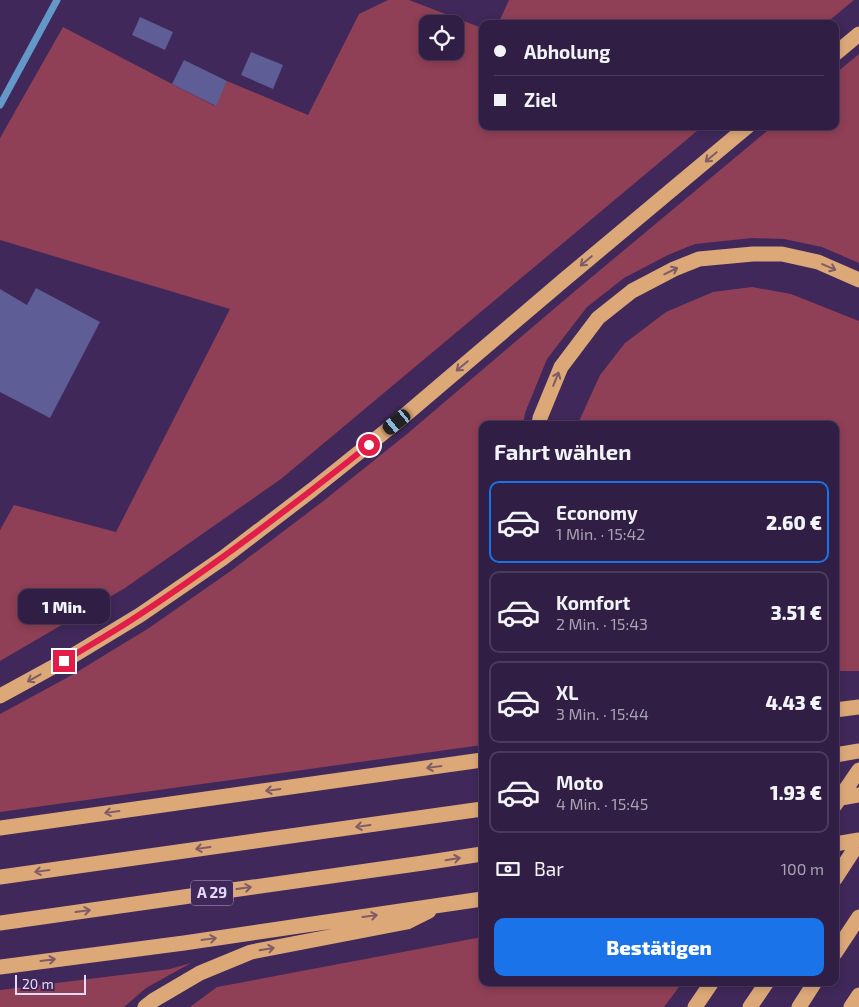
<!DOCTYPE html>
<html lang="de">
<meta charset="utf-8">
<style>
:root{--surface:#301e44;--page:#3c2b4f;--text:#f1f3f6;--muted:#a8a2b2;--line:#4b3c5d;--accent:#1a73e8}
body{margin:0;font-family:"Exo 2",sans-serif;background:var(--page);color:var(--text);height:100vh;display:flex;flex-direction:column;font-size:19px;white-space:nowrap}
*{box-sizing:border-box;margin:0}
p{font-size:16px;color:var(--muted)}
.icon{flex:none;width:28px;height:28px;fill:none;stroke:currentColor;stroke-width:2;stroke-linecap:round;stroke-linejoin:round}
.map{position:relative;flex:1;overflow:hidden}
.side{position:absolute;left:479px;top:421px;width:360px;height:565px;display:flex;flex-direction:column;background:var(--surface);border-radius:10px;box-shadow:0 2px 8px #0003,0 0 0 1px var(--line)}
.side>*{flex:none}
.top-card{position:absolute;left:479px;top:20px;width:360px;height:110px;border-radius:10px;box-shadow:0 2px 8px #0003,0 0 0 1px var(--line);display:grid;align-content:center;height:110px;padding:0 15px;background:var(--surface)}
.buttons{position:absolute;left:419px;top:15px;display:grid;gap:10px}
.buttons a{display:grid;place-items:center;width:45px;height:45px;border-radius:10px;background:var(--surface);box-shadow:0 2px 8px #0003,0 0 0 1px var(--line);font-size:25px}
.scale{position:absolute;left:15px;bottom:12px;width:71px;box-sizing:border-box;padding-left:5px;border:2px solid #e6daf9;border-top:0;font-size:14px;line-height:18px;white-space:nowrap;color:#e6daf9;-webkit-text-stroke:4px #40285a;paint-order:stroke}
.end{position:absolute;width:22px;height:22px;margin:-11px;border:6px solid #e11d48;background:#fff;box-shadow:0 0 0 2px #fff}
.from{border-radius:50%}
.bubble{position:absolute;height:35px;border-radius:10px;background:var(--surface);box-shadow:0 2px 8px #0003,0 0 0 1px var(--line);font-size:16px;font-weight:800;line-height:35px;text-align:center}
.car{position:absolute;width:15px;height:30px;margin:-15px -8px;border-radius:6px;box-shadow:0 0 4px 1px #0007;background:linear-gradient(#222 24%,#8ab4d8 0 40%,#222 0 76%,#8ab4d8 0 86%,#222 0)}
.top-card b{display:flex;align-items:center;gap:18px;height:48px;font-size:19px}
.top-card b+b{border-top:1px solid var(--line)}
.top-card i{width:12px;height:12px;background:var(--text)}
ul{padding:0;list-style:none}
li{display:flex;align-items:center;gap:15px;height:82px;margin:0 10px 8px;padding:0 5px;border:2px solid var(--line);border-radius:10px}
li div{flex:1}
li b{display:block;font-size:19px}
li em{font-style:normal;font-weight:800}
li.on{border-color:var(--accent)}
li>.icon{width:45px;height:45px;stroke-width:1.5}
h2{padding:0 15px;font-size:22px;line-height:60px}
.pay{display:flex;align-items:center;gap:12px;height:55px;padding:0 15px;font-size:19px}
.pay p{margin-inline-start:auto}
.primary-button{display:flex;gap:10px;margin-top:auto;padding:10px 15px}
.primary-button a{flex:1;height:58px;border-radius:10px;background:var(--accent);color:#fff;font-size:20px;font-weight:800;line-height:58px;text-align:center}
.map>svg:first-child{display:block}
.green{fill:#8f3f56;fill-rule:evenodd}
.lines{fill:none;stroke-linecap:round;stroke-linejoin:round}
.stream{stroke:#6498c9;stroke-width:7}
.building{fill:#5e5d95}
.highway{stroke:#dca878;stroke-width:15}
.highway-bridge{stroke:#dca878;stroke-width:15}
.oneway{stroke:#7e5b66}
.route{stroke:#e11d48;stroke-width:6}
.labels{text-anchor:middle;stroke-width:5;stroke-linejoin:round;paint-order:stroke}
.shield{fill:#40285a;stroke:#b4a5c9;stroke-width:1}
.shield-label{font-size:15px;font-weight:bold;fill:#e6daf9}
</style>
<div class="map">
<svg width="859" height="1007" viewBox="0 0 859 1007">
<rect width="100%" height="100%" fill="#40285a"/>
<path class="green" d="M388,0h21l73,28v98h221l-422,353 -156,109 -125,73v-131l14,-25 102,27 114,-223 -230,-69v-102l63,-111 109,57 43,22 12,-25 81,34 51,-101zM428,24h27v27h-27z
M509,0h345l-29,24h-327z
M859,54v209l-37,-16 -38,-8 -32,-1 -57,6 -27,11 -44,23 -37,29 -40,52 -22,54 -2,12h-41v320l-482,67v-98l72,-39 77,-47 83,-58 90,-68 85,-68 168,-143 198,-165h62v-52z
M752,287l39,7 68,27v350h-24v-246h-256l1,-6 20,-44 25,-32 41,-31 47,-20z
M482,937v45l200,1 -18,24h-474l27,-20z
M191,963l-45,25 -22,19h-124v-17l170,-21z"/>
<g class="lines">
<path class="stream" d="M0,105l57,-105"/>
</g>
<path class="building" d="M140,17l33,15 -8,18 -33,-15z
M251,52l32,13 -10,24 -32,-14z
M184,60l43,21 -11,25 -44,-22z
M36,288l64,34 -50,96 -50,-26v-103l27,16z"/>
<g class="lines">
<path class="highway" d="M835,54l24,-20
M539,425l1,-7 21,-51 37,-49 34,-27 42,-22 25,-10 54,-5h29l36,8 41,18
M0,696l64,-35 76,-46 83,-57 89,-68 85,-68 168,-143 183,-153
M835,710l24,-3
M835,755l24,-4
M835,805l24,-35
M0,828l482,-68
M835,844l24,-4
M0,877l482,-68
M835,879l24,-37
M0,923l423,-60 59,-9
M835,953l24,-36
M0,967l184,-24 298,-44
M145,1007l9,-7 46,-27 51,-21 156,-30 22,-11
M695,1007l17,-25
M750,1007l17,-25
M799,1007l16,-25
M851,1007l8,-12"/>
<path class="highway-bridge" d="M835,799l24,-4"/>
</g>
<defs><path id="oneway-shaft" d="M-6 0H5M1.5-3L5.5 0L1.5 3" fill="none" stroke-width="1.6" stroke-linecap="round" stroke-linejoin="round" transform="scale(1.25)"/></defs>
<g class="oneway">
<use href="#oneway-shaft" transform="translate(711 157) rotate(140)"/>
<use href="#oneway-shaft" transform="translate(586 261) rotate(140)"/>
<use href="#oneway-shaft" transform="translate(829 267) rotate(23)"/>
<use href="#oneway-shaft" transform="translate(671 271) rotate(-26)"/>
<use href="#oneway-shaft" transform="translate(462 366) rotate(140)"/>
<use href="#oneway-shaft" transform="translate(556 379) rotate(-68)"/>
<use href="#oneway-shaft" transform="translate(34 678) rotate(151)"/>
<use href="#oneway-shaft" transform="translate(434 767) rotate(172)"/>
<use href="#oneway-shaft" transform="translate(273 790) rotate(172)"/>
<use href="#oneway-shaft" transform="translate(112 812) rotate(172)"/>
<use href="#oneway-shaft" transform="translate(363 826) rotate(172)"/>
<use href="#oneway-shaft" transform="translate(203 848) rotate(172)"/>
<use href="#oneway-shaft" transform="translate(453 859) rotate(-9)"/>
<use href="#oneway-shaft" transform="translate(42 871) rotate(172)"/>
<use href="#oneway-shaft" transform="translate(244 888) rotate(-8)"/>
<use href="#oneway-shaft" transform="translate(83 911) rotate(-8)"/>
<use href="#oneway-shaft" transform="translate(370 916) rotate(-8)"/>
<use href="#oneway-shaft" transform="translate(209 939) rotate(-8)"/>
<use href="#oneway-shaft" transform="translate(267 949) rotate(-10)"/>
<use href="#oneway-shaft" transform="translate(48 960) rotate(-7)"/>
</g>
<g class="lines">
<path class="route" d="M64,661c26,-16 53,-31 78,-48 79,-52 153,-109 227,-168"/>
</g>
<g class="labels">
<rect class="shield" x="191" y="880.5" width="42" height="25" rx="4"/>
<g class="shield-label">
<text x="212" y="898">A 29</text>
</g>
</g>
</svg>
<div class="buttons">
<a><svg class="icon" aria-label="locate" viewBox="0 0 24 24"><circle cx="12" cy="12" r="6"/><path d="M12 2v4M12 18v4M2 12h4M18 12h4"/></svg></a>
</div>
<div class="scale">20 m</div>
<i class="end from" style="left:369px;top:445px"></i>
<i class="end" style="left:64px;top:661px"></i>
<div class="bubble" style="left:18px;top:589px;width:92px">1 Min.</div>
<i class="car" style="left:397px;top:422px;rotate:231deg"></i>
<div class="top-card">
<b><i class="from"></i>Abholung</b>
<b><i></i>Ziel</b>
</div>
<section class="side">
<h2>Fahrt wählen</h2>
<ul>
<li class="on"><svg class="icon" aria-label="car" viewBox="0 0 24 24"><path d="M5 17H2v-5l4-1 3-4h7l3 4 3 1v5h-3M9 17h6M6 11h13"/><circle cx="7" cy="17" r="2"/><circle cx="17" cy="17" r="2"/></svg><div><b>Economy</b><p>1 Min. · 15:42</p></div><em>2.60 €</em></li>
<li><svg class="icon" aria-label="car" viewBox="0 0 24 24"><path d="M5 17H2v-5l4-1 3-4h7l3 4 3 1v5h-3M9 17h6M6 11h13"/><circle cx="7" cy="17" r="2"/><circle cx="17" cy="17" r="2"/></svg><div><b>Komfort</b><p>2 Min. · 15:43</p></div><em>3.51 €</em></li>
<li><svg class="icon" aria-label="car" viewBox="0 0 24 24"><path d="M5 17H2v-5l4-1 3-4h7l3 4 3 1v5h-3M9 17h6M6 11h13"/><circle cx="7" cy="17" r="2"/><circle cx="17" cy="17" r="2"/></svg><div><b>XL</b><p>3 Min. · 15:44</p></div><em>4.43 €</em></li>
<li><svg class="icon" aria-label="car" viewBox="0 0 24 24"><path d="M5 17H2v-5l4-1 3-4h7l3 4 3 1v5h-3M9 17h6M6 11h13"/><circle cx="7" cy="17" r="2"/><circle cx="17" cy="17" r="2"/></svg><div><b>Moto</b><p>4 Min. · 15:45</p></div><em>1.93 €</em></li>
</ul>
<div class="pay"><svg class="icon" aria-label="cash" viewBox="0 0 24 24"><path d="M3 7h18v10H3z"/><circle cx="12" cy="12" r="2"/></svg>Bar<p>100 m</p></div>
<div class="primary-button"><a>Bestätigen</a></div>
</section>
</div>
